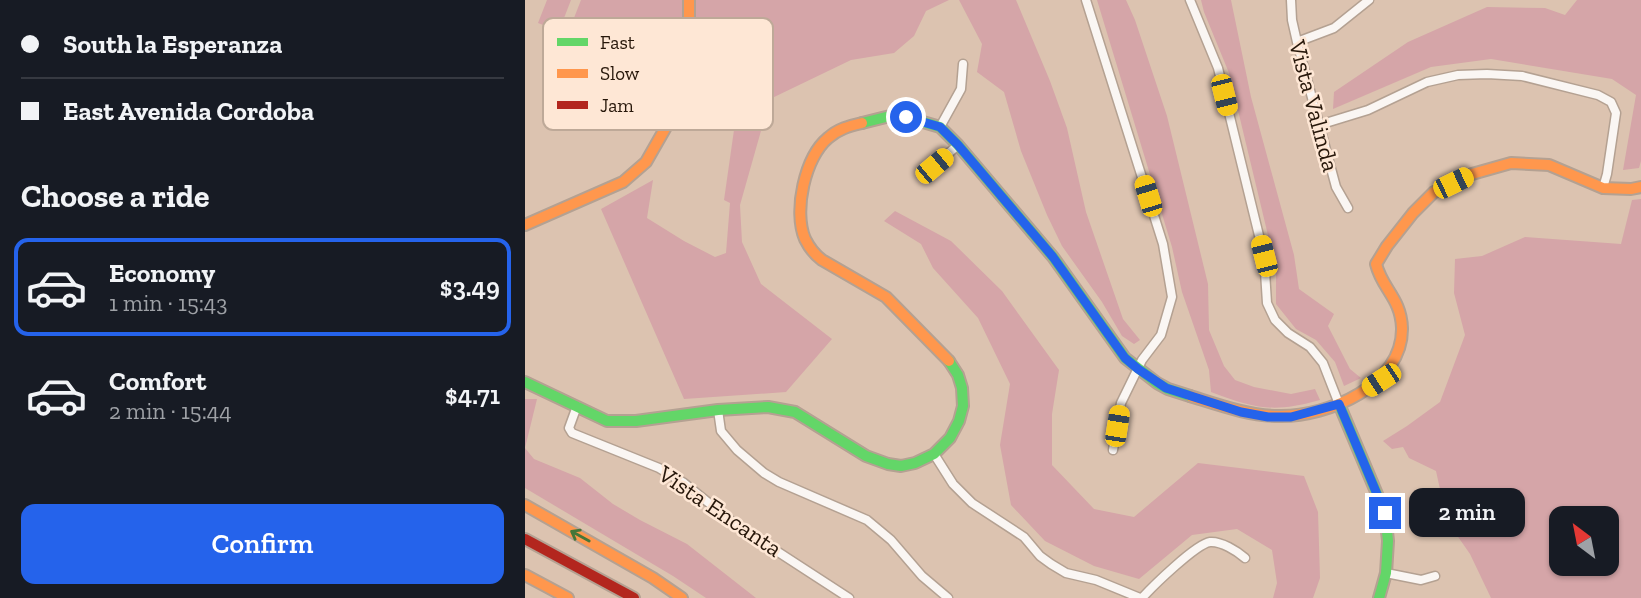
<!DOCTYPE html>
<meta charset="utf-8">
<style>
:root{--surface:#171b24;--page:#242831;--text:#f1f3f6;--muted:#9ea1a6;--line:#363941;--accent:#2563eb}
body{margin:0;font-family:"Zilla Slab",serif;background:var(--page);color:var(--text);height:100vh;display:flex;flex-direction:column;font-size:26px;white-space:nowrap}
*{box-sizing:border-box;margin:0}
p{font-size:23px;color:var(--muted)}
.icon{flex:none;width:38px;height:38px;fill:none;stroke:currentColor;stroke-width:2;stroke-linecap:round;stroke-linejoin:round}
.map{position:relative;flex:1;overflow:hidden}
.panel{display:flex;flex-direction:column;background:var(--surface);width:525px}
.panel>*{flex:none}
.top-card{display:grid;align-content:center;height:154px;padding:0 21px;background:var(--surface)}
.needle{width:46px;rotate:328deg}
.controls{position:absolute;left:1024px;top:506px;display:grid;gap:14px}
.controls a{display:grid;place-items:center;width:70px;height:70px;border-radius:14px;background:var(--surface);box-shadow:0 2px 5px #0004;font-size:35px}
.end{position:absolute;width:32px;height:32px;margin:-16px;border:9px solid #2563eb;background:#fff;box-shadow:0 0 0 4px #fff}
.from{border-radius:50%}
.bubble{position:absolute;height:49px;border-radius:14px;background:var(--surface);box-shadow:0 2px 5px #0004;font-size:23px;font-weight:600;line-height:49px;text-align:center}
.car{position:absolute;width:21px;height:42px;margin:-21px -10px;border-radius:9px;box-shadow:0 0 5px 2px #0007;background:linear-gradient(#f5c518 24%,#345 0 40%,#f5c518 0 76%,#345 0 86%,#f5c518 0)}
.top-card b{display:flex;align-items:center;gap:24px;height:66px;font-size:26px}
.top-card b+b{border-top:2px solid var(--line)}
.top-card i{width:18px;height:18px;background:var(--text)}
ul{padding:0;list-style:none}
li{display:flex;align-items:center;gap:21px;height:98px;margin:0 14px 10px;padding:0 7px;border:4px solid transparent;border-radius:14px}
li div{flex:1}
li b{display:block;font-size:26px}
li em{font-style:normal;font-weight:600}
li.selected{border-color:var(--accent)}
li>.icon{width:63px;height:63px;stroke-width:1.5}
h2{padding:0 21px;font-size:32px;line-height:84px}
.primary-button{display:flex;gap:14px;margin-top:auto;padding:14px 21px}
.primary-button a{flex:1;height:80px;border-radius:14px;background:var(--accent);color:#fff;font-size:28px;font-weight:600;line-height:80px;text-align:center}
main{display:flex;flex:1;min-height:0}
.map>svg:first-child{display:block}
.green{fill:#d5a5a8;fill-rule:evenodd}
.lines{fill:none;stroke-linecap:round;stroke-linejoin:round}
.street-casing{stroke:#b4a192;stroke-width:11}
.fast-casing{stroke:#b4a192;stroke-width:14}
.slow-casing{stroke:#b4a192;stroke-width:14}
.jam-casing{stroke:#b4a192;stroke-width:14}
.street{stroke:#faf6f3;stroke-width:8}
.fast{stroke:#63d668;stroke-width:10}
.slow{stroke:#ff974d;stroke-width:10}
.jam{stroke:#b3261e;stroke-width:10}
.oneway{stroke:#457639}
.route{stroke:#2563eb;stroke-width:9}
.labels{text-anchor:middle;stroke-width:5;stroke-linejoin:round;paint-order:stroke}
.street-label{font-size:24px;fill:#27170a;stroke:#fee7d5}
.key{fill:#fee7d5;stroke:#bea998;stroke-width:2}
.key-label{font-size:19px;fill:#27170a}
</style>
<main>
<section class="panel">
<div class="top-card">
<b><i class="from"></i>South la Esperanza</b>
<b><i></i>East Avenida Cordoba</b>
</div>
<h2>Choose a ride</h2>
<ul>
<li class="selected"><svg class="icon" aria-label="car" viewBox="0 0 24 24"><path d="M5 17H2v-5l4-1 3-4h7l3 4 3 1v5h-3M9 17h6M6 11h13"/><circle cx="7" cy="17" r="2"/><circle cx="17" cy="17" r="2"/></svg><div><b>Economy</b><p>1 min · 15:43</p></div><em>$3.49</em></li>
<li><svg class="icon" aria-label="car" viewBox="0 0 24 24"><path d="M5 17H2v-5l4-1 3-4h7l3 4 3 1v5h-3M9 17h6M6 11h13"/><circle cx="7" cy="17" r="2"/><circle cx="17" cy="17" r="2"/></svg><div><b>Comfort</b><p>2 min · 15:44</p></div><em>$4.71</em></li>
</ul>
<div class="primary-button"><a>Confirm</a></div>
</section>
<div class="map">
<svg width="1116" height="598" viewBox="0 0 1116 598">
<rect width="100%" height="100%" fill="#dcc3b0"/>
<path class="green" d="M22,0h24l-12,31 -21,-8z
M56,0h368l-23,11 -12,25 -20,17 -43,7 -81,39 -30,106 2,37 19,42 71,55 -46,53 -102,7 -83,-190 52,-29 -6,38 37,23 31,16 11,-4 4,-50 -6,-3 11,-77 9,-43 -4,-10 -25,-7 2,-22 -20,-5 -23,-2 -5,27 -69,-9 -14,15 -21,-26z
M434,0h57l34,81 17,47 19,84 37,107 17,21 -6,4 -12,-8 -20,-34 -40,-56 -15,-31 -26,-64 -17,-59 -27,-20 5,-28z
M572,0h29l9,20 32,96 41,168 1,46 15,36 11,14 19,7 37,7 24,-5 5,11c-47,13 -64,9 -109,-8l-2,-22 -27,-78 -10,-45z
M676,0h30l20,97 43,158 5,34 35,25 -6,12 22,43 11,9 -17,8 -9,-24 -19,-22 -20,-11 -20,-25v-32l-9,-41 -38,-158 -25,-61z
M1052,0h64v161l-2,7 -16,2 13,-75 -24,-16 -121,-20 -60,8 -98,42 1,-17 74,-50 79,-35 58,1 20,7z
M1116,199v399h-150l-21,-44 -23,-33 -11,-50 -27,-13 -6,-11 -11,2 -9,-8 24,-15 33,-24 25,-67 -11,-42 1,-34 27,-3 43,-19 96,7 11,-44zM1036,518h46v46h-46z
M370,211l56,30 51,50 57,79 -7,44v51l42,44 40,8 64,-54 106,13 14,36 2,66 -7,20h-40l4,-15 -5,-33 -35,-21 -45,6 -53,44 -45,-13 -49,-25 -34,-36 -11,-60 10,-61 -32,-66 -45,-50 -12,-24 -37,-23z
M0,399h12l-12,49 9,11 46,19 33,26 27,16 47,24 69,54h-50l-33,-22 -148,-88z"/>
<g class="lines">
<defs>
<path id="street" d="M561,0l77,244 9,53 -11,38 -19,25 -21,43 -8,47
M665,0l28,68 46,188 3,47 8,17 13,13 22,14 13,16 16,41
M766,0l1,20 5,22 39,145 12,21
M772,42l37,-14 35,-28
M794,125l49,-15 59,-28 31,-7 29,-1 35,2 76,19 13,7 5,11 -9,61 -4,14
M415,127l21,-38 2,-25
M409,166l24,-21
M52,406l-8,22 3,5 87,35 25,15 51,41 114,74
M193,410l3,21 16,19 27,23 15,9 88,38 24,20 31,36 26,22
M409,454l19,30 19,19 52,34 16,19 11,8 15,9 30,7 44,18
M861,573l35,7 14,-4
M617,598c11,-12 54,-54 68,-56 11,-1 27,9 35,16"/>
<path id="fast" d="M337,123l28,-7 16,1 34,10 18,18 95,112 72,101 32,25 11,6 22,7
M0,382l82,39h29l82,-11 50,-3 27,5 71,44 22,8 13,2 14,-3 19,-9 16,-16 9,-17 4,-15 -1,-18 -4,-13 -9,-14
M814,404l46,109 3,28 -2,32 -7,25"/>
<path id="slow" d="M337,123c-13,3 -24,6 -34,15 -23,19 -35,73 -23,101 4,8 10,16 17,21l64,37 63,64
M0,225l98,-43 23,-20 20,-35 12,-49 11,-60v-18
M665,396c29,9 59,20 89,20 49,1 124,-31 123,-88 -1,-30 -20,-39 -26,-64l11,-18 26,-33 21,-21 38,-18 39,-11 38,2 54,23 28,1 10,-2
M0,505l128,73 29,20
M0,575l43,23"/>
<path id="jam" d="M0,539l109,59"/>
</defs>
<use href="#street" class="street-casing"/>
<use href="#fast" class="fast-casing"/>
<use href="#slow" class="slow-casing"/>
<use href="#jam" class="jam-casing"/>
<use href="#street" class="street"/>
<use href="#fast" class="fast"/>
<use href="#slow" class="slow"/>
<use href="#jam" class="jam"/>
</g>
<defs><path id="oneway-shaft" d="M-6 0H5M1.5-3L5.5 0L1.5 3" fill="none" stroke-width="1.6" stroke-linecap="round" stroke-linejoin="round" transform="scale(1.75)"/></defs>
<use class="oneway" href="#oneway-shaft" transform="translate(55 536) rotate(-151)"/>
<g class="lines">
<path class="route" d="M381,117l34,10 18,18 95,112 72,101 13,11 28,19 75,24 27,5h23l48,-13 46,109"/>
</g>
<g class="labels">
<g class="street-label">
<text transform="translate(789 106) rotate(75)" y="8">Vista Valinda</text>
<text transform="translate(195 511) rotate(34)" y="8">Vista Encanta</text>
</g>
</g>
<rect x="18" y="18" width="230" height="112" rx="10" class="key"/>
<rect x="32" y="38" width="31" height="8" fill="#63d668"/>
<rect x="32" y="69" width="31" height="9" fill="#ff974d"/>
<rect x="32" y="101" width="31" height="8" fill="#b3261e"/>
<g class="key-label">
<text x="75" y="49">Fast</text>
<text x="75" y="80">Slow</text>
<text x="75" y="112">Jam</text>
</g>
</svg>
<div class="controls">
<a><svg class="needle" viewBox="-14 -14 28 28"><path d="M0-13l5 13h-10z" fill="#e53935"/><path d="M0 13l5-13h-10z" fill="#9ea1a6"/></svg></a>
</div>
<i class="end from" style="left:381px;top:117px"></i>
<i class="end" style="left:860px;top:513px"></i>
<div class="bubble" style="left:884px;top:488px;width:116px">2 min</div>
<i class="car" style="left:699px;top:95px;rotate:166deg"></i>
<i class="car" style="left:409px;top:166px;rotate:50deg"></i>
<i class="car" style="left:928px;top:183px;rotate:64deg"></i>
<i class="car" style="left:623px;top:196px;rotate:343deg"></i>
<i class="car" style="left:739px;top:256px;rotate:346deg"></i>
<i class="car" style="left:856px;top:380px;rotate:237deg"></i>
<i class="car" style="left:592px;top:426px;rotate:9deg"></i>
</div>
</main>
